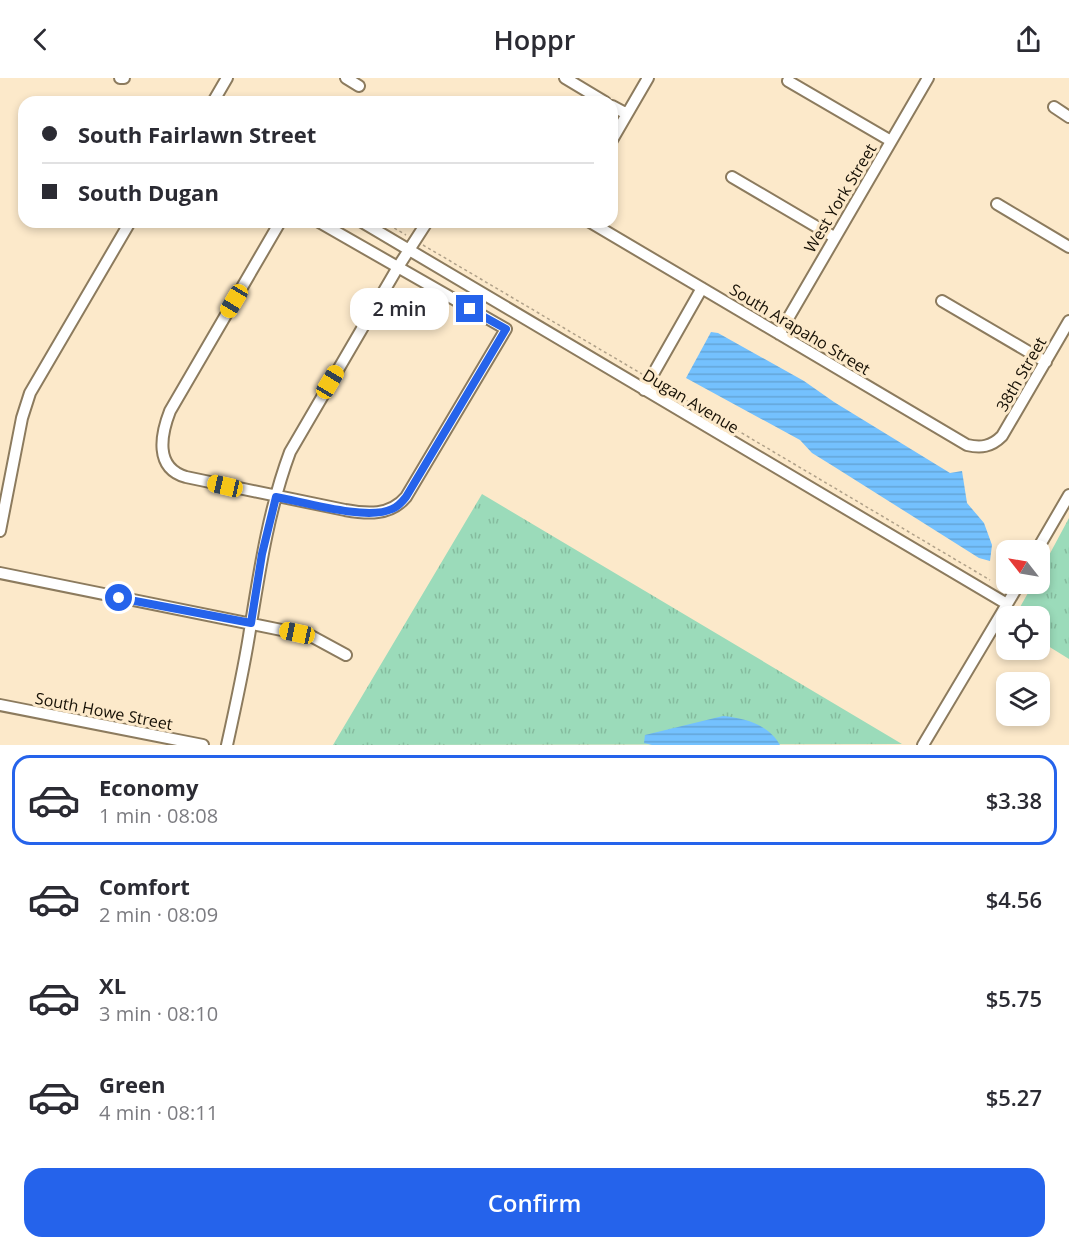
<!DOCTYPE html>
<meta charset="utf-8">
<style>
:root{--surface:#fff;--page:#f2f2f3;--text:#2b2b33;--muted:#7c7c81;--line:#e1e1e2;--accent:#2563eb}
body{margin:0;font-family:"Open Sans",sans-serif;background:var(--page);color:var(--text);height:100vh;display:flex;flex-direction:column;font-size:22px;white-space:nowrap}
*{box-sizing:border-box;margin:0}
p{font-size:20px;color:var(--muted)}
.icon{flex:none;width:33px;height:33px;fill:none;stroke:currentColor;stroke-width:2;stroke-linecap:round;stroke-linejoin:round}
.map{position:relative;height:667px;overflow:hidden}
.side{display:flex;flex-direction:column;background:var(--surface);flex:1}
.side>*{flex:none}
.top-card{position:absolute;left:18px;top:18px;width:600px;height:132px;border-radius:18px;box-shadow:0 3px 9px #0003;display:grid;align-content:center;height:132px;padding:0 24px;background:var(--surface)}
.needle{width:39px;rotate:301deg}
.tools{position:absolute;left:996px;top:462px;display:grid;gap:12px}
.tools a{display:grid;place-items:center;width:54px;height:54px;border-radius:12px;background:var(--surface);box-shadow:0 3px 9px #0003;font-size:30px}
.end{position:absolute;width:27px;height:27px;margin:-14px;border:8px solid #2563eb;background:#fff;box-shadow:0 0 0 3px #fff}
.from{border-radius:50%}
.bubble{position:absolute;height:42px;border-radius:18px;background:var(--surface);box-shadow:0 3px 9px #0003;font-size:20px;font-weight:600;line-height:42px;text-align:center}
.car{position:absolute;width:18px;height:36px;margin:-18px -9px;border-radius:8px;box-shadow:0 0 4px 2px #0007;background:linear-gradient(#f5c518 24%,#345 0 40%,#f5c518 0 76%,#345 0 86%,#f5c518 0)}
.top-card b{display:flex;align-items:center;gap:21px;height:57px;font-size:22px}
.top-card b+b{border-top:2px solid var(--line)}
.top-card i{width:15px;height:15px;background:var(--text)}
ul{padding:10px 0 0;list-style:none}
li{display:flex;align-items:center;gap:18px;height:90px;margin:0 12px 9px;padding:0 12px;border:3px solid transparent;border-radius:18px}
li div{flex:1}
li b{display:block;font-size:22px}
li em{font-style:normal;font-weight:600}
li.on{border-color:var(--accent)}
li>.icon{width:54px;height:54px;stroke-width:1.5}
.button{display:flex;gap:12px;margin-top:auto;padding:12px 24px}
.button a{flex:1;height:69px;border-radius:18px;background:var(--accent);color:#fff;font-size:24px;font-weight:600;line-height:69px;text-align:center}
header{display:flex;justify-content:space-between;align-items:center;height:78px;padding:0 24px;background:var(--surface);font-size:27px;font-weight:600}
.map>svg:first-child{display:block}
.grass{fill:url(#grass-tufts)}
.water{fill:url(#water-rules)}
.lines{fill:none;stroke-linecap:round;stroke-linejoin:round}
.minor-casing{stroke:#8c7b5e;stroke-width:14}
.path{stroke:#b0a189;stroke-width:1.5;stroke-dasharray:3 3;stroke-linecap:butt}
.minor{stroke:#fff;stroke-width:10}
.route{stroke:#2563eb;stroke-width:8}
.labels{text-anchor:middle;stroke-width:6;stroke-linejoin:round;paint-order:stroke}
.street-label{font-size:16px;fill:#171106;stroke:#fce9ca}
</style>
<header><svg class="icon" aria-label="back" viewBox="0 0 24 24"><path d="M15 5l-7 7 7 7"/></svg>Hoppr<svg class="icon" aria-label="share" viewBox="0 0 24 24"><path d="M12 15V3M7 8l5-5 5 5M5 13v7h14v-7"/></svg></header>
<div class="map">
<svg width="1069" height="667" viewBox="0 0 1069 667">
<defs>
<pattern id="grass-tufts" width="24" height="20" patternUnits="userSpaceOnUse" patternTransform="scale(1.5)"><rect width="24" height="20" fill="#9bdbba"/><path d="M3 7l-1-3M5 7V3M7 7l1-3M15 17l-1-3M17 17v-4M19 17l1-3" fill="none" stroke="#85bb9e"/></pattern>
<pattern id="water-rules" width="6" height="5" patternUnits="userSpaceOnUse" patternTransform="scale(1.5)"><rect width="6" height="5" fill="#74c1fe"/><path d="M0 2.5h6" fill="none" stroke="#64a5d8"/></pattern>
</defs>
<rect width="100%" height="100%" fill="#fce9ca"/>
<path class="grass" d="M482,416l420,250 -569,1z
M1069,440v141l-29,-18v-25h-25l18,-32h7v-12z"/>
<path class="water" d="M711,254l7,1 86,48 30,21 116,71 12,-2 5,32 17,20 8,22 -2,16 -11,-3 -146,-92 -21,-13 -12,-13 -114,-62z
M723,638c22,2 46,9 57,29h-128l-8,-2 1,-8z"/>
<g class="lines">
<defs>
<path id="minor" d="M120,0h4
M346,0l13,8
M565,0l40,24
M788,3l103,60
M213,24l14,-24
M612,28l15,8
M1054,29l15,10
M612,62l36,-62
M732,99l102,60
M997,126l72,43
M280,144l-110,189c-9,23 -16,57 16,66l159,33c22,4 45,6 61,-13l100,-168 -187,-107
M362,144l645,382
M590,144l377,223c14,3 24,2 35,-9l67,-115
M942,223l104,61
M779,256l149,-256
M644,312l58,-102
M0,453l22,-113 8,-25 100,-171
M1037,472l32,-55
M0,495l311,63 35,19
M0,627l203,40
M227,667c8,-36 16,-72 22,-109 10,-62 19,-125 41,-184l108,-185 29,-45
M923,667l96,-161"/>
</defs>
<use href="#minor" class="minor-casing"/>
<path class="path" d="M384,144l22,13
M423,167l219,129
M659,306l331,196"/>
<use href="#minor" class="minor"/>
</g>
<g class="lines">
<path class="route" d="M119,520l132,25 11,-69 14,-57c28,5 91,24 116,12 6,-2 10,-7 14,-12l100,-168 -36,-20"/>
</g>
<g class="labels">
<g class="street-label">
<text transform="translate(840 120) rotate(-59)" y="6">West York Street</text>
<text transform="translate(800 251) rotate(31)" y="6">South Arapaho Street</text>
<text transform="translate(1021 296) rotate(-60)" y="6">38th Street</text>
<text transform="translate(691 323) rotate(31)" y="6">Dugan Avenue</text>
<text transform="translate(104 633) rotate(11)" y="6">South Howe Street</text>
</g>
</g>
</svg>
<div class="tools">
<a><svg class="needle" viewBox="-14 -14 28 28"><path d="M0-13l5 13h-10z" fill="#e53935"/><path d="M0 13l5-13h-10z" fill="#7c7c81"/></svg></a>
<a><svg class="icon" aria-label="locate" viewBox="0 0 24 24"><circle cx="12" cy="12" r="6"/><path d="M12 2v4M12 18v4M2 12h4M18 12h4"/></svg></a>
<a><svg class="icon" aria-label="layers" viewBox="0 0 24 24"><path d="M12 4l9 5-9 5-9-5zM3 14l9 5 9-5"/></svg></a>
</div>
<i class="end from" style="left:119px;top:520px"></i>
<i class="end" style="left:470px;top:231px"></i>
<div class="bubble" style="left:350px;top:210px;width:99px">2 min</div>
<i class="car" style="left:234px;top:223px;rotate:211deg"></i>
<i class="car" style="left:330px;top:304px;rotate:31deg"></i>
<i class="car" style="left:225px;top:408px;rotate:283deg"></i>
<i class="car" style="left:297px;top:555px;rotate:282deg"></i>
<div class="top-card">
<b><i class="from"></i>South Fairlawn Street</b>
<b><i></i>South Dugan</b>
</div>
</div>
<section class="side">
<ul>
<li class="on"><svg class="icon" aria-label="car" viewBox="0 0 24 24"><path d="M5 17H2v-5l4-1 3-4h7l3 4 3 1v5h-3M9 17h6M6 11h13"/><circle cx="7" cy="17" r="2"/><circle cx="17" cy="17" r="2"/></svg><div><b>Economy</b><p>1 min · 08:08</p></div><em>$3.38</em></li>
<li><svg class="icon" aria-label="car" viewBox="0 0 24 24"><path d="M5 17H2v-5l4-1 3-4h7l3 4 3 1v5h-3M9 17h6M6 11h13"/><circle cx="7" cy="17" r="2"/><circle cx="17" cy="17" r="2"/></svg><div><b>Comfort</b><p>2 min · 08:09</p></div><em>$4.56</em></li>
<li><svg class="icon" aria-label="car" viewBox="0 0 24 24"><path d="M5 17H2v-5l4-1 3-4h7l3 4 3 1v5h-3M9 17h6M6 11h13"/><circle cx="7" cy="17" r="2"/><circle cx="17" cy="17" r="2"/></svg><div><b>XL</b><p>3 min · 08:10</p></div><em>$5.75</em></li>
<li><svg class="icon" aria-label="car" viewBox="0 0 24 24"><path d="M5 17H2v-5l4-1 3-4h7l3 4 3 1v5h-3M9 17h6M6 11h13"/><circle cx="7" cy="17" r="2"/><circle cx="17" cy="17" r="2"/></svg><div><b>Green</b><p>4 min · 08:11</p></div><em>$5.27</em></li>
</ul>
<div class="button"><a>Confirm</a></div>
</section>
